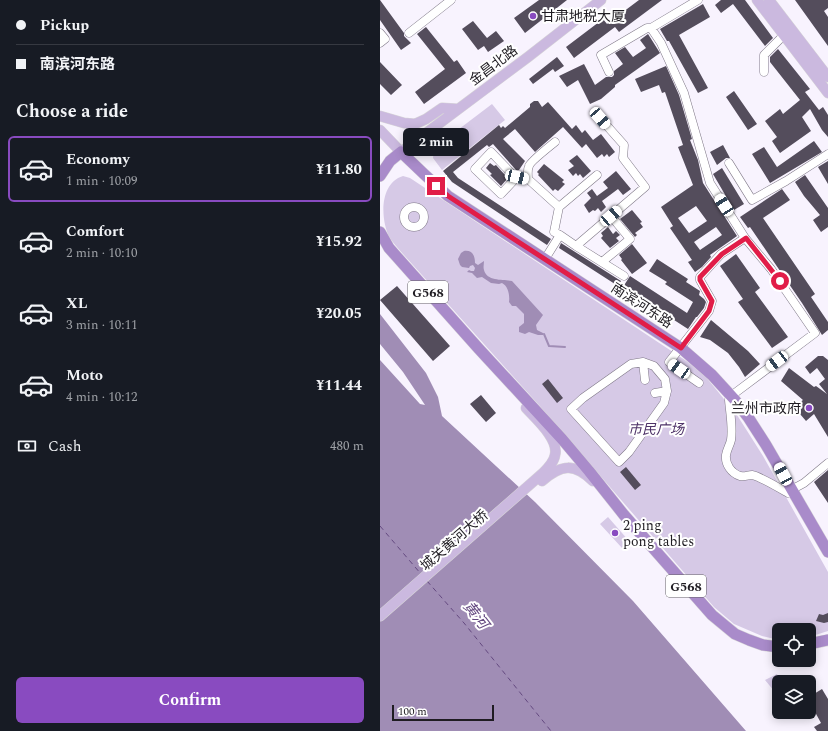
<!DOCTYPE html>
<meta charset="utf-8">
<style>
:root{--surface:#171b24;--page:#242831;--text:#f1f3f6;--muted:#9ea1a6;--line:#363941;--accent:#894bc0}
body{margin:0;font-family:Spectral,"Noto Sans SC",serif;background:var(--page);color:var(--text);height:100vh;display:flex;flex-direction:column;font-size:15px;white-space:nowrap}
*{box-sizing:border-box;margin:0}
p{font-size:13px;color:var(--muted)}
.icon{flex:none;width:22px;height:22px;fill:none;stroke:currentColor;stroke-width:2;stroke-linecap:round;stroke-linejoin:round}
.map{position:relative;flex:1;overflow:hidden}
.details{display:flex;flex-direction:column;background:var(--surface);width:380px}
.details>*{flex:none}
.guide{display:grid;align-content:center;height:88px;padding:0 16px;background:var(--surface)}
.controls{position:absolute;left:392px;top:623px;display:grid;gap:8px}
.controls a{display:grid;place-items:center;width:44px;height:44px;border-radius:6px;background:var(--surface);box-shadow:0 2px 10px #0003;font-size:20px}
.scale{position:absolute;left:12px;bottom:10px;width:102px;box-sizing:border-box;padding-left:4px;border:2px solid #1f1c22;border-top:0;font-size:11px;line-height:14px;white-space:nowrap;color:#1f1c22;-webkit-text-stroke:3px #fff;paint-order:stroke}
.end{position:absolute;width:18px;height:18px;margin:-9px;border:5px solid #e11d48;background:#fff;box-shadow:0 0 0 2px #fff}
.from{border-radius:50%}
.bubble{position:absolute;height:28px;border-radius:6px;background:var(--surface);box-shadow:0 2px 10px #0003;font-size:13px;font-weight:700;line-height:28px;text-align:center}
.car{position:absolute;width:12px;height:24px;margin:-12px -6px;border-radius:5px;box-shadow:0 0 3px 1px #0007;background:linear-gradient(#fff 24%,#345 0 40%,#fff 0 76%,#345 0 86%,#fff 0)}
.guide b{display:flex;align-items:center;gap:14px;height:38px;font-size:15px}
.guide b+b{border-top:1px solid var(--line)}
.guide i{width:10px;height:10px;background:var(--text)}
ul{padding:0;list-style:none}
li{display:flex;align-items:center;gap:12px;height:66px;margin:0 8px 6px;padding:0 8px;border:2px solid transparent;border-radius:6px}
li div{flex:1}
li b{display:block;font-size:15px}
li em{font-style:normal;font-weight:700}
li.on{border-color:var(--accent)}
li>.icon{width:36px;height:36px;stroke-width:1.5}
h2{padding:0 16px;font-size:18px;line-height:48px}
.pay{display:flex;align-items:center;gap:10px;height:44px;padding:0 16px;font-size:15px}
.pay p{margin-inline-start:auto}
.action{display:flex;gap:8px;margin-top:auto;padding:8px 16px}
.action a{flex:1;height:46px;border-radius:6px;background:var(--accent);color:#fff;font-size:16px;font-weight:700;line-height:46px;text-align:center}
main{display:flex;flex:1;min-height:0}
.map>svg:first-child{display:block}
.green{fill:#d6c9e6}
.water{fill:#a08db5}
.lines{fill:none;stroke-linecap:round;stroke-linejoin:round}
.stream{stroke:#a08db5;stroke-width:2}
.ferry{stroke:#644980;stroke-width:1;stroke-dasharray:5 4;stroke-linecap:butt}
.building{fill:#544d5c;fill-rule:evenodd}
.minor-casing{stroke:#7f7887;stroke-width:9}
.major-casing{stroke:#d7d6d7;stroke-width:11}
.highway-casing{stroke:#d7d6d7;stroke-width:12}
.minor{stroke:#fff;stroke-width:8}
.major{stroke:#cbb9df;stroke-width:10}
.highway{stroke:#a98bca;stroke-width:11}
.route{stroke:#e11d48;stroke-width:5}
.poi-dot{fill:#894bc0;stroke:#fff;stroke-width:1.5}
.labels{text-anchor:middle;stroke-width:4;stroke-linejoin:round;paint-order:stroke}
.shield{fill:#fff;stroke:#626064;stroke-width:1}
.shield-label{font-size:13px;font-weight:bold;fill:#1f1c22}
.poi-label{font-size:14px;fill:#1f1c22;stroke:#fff;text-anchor:start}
.street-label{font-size:14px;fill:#1f1c22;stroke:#fff}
.park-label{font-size:14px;font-style:italic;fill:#4e3368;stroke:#fff}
.water-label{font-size:15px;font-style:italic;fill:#644980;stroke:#fff}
</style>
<main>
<section class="details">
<div class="guide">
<b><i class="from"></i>Pickup</b>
<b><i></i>南滨河东路</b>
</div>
<h2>Choose a ride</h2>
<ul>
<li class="on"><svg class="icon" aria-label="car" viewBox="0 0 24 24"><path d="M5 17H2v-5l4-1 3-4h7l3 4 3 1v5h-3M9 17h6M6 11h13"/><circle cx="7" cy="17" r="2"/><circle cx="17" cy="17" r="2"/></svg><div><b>Economy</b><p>1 min · 10:09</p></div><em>¥11.80</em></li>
<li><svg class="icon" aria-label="car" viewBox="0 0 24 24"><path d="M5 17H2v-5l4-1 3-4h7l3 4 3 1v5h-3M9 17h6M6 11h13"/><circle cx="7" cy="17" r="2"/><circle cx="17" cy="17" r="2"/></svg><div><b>Comfort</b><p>2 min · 10:10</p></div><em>¥15.92</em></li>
<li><svg class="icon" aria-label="car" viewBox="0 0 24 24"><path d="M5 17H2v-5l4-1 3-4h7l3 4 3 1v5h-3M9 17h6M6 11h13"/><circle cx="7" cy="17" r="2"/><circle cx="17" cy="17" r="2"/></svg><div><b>XL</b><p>3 min · 10:11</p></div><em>¥20.05</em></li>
<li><svg class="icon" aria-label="car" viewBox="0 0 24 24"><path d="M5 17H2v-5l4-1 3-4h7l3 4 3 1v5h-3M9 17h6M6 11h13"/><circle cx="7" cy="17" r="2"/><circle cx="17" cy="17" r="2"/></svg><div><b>Moto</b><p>4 min · 10:12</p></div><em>¥11.44</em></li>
</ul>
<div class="pay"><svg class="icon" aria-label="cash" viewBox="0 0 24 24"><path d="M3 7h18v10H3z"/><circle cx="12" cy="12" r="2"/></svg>Cash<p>480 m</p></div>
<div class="action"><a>Confirm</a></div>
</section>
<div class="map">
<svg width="448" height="731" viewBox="0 0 448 731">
<rect width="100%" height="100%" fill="#f8f3fe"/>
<path class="green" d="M112,104l13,16 -63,50 -9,-12 1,-8 4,-5z
M23,176l7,2 278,184 18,15 31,38 26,41 65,116v59l-19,6v-7h-30v10l-17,-4 -28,-12 -20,-17 -177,-204 -134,-149c-5,-6 -10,-11 -14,-17 -9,-20 -9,-54 14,-61z
M228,517l21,24 -7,7 -22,-24z
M397,674l4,8h-2v15l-14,-17z"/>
<path class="water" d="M84,251c8,-1 11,4 11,12l3,2 6,-4c0,3 -1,6 0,9 3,12 20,9 28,11l31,34 -7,10 1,5 6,3v2h-5l-9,-3 -4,2 -6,-2v-5l5,-4v-9l-8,-8h-4l-3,-4c1,-7 -1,-16 -7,-19l-3,1 -8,-1 -9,-6 -5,1 -5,-5 -5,-1 2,-2 2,1h3l1,-3 -2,-3 -3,1 -1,2 -7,-1 -2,-2 -2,-6 3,-6z
M0,314l46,59 12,24 4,19 93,86 98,99 113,130h-366v-371l40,44 5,1 -22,-33 -23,-28z"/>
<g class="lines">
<path class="stream" d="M164,334l5,12 16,1"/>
<path class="ferry" d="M0,526l41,48
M47,581l37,42 87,108"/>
</g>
<path class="building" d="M0,0l24,33v3l7,7 -10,7 -21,-30z
M159,0h28l-42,33 -11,-15z
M259,0h23l-43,32 -4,-5 -41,31 -8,-11 37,-28 4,5z
M341,0h24l28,38 -8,8 -32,-42 -12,9 -6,-8z
M415,0h33v8l-4,3 4,6v29z
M323,4l7,13 -31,18 29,53 -10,5 -29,-52h-2l-7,-12z
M93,21l14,17 9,-7 8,10 -16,11 -4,-6 -6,4 -16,-21z
M46,27l28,35 3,-2 9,13 -42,31 -9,-12 30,-23 -28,-35z
M268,34l12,19 -45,32v2l-14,12 -11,5 -12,-24 -11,7 -8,-11 25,-12 11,21 11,-8h6l2,-2v-4l9,-7 -8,-11 10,-6 8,10 13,-9 -6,-8z
M398,49l32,40 -5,3 14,18 4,-3 5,8v22l-6,-7 -12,-21 -8,8 9,14 -31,22 -8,-12 5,-4 -12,-16 15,-12 3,5 17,-14 -30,-38v-5z
M177,57l7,9 -9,6 -2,-3 -20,15 -4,-5z
M0,62l22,23 -11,10 -11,-11z
M286,66l13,29 13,44 -2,1 8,20 5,23 34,53 -27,19 1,2 -9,10 -7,5 -7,-10 4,-2 -22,-32 3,-2 -12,-19 32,-22 -15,-38 5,-2 -18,-53 -3,1 -3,-8 -18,7 -6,-13zM316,206l11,15 -18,12 -11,-15zM336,227l6,8 -22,15 -6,-8z
M354,91l23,33 -9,6 -22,-33z
M154,101h4l4,6 6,-5 24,27 4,-4 6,8 3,-3 8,10 8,-6 14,18 -6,5 -2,-3 -3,3 -2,-3 -5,4 -11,-14 -4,4 -19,-21 -28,25 -20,-23 -12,10 22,22 -6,9h-3l-23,-26 -4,3 -2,-2 -34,27 5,6 93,61 -4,6 -95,-63 -9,-11 56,-46 2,3 2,-2 2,2 25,-21v-3z
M434,141l8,11 -52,31 -18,-29 12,-7 13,20z
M343,145l7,13h-4l-9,7 -7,-13z
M197,155l14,16 -8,7 -3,-4 -2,2 -2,-3 -3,3 -5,-6 6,-4 -5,-5z
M448,161v23l-10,-17z
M110,163l4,3 2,-1 9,10 -1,1 3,3 -6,7 -11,-11 2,-1 -6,-6z
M164,164l20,16 -2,2 3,2 -7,7 -3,-2 -2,2 -15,-16 1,-1 -2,-2z
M342,168l22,36 -10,6 -21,-36z
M236,171l15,18 -8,6 -5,-6 -16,12 4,6 -5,5 -3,-4 -3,3 -2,-1 -4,3 -5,-8 7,-7 -4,-5 5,-4 5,7 11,-8 -5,-6z
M425,175l23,33v19l-7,5 -8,-12 7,-5 -16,-19 -9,-14z
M402,189l8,11 -27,18 52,76 -4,3 17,25v8l-6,5 -20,-32 -52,-76 -2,1 -8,-11z
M252,210l10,12 -2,1 3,4 -8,6 2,2 -2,2 -15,-18z
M228,227l5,7 3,-3 4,4 -4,3 3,3 -9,7 -9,-10 2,-2 -2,-3z
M181,243l60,38 -3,5 -59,-38z
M252,244l15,19 -15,11 -11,-14 1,-1 -3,-4z
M356,254l24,34 -5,4 33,45 -16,11 -34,-46 5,-3 -23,-33z
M277,259l31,20 -2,3 14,9 -1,4 5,4 2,3 -2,6 -7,9h-1l-8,12 -65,-42 7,-11 57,37 6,-11 -28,-18 2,-2 -18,-11z
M17,286l53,60 -17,15 -53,-61z
M331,320l37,31 12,13 -15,13 -6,-10 -11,-14 -18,-13 -10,-3z
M438,356h5l5,4v77l-14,-23 -8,7 -12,-14 9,-7 -22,-19 8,-13 25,19 2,-1 11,8 -8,-10 6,-5 -8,-11 -7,6 -5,-7z
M168,379l15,19 -6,5 -15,-19z
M101,395l15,18 -10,9 -16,-18z
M246,467l15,18 -6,5 -15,-18z
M448,470v33l-14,-21z
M448,613v9l-4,1 -8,-2 3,-7 4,1z
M442,689l6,10v32h-11l-3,-4 7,-4 -12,-22v-4z"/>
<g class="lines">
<defs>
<path id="minor" d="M271,28l47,-28
M0,33l5,6 -5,4
M29,33l42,-33
M229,72l-8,-17 46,-27h4l10,15 23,50 26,90 35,55 26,31 44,64 -84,63
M384,72v-17l20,-20
M175,142c-5,4 -25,20 -26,24 -2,4 -1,9 -1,13l31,28 -5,25 6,3
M349,163l23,37 34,-19 42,-27
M137,177l-16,17 -26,-25 16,-17 22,23 15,4
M179,207l38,-32
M24 217a10 10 0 1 1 20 0a10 10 0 1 1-20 0Z
M196,246l48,30
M165,259l15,-24 16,11 69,-59 -22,-29 1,-13 -24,-27
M222,262l28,-23 -19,-23
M263,362l11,4 11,13 2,12 -3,12 -35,49 -10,10 -48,-53 12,-11 48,-34z
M263,362l2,18
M319,383l-30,-21 40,-51 3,-10 -12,-21v-3l21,-23 24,-16
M275,393l12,-2
M349,400c1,13 4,27 2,40 -1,5 -4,9 -5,15 -1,9 5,18 14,21 5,1 8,-1 12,-1 7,1 29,14 36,18
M411,490l13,-7 24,-20"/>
<path id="major" d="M377,0l71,93
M389,0l59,77
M0,116l24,7 11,1 11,-5 16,-11 16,1
M0,130l21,22 127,-95 73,-57
M162,481c20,-17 32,-18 51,0
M0,616l163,-143c5,-5 11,-11 12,-18 4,-16 -19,-36 -29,-47"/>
<path id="highway" d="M0,176l10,-15 11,-9 23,22 24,22 233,152 31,27 22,24 14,18 18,28 62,107
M0,232l9,16 90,101 83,90 27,32 35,44 88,100 23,19 14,6 14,5 16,2
M429,644l19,-4"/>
</defs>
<use href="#minor" class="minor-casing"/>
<use href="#major" class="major-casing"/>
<use href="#highway" class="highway-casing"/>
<use href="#minor" class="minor"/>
<use href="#major" class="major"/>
<use href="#highway" class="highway"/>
</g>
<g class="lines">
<path class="route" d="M56,186l12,10 233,152 28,-37 3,-10 -12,-21v-3l22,-23 24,-16 34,43"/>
</g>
<g class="poi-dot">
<circle cx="153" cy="16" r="4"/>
<circle cx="429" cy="408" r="4"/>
<circle cx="235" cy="533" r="4"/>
</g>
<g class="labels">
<g class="shield">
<rect x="28" y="281" width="40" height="22" rx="3"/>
<rect x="286" y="575" width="40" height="22" rx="3"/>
</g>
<g class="shield-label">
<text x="48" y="297">G568</text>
<text x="306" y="591">G568</text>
</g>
<g class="poi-label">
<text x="161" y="21">甘肃地税大厦</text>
<text x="421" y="413" text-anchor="end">兰州市政府</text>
<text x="243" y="530">2 ping<tspan x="243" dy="16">pong tables</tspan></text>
</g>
<g class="street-label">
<text transform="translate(113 65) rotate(-37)" y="5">金昌北路</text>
<text transform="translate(262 305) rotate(33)" y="5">南滨河东路</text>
<text transform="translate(74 540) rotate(-41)" y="5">城关黄河大桥</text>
</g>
<g class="park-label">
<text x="276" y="434">市民广场</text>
</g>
<g class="water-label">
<text transform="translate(96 615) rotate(52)" y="5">黄河</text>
</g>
</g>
</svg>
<div class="controls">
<a><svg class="icon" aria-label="locate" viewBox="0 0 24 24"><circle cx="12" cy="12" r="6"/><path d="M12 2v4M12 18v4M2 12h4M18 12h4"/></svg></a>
<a><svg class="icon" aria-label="layers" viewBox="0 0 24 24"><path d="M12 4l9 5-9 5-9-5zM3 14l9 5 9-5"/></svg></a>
</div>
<div class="scale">100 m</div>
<i class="end from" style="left:400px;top:281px"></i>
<i class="end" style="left:56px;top:186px"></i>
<div class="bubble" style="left:23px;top:128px;width:66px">2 min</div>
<i class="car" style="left:220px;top:118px;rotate:139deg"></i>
<i class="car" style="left:137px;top:177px;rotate:103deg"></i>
<i class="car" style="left:344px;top:205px;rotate:327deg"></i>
<i class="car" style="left:231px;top:216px;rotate:49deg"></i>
<i class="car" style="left:397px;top:361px;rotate:233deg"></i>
<i class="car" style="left:299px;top:369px;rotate:305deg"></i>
<i class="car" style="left:403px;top:474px;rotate:332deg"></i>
</div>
</main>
